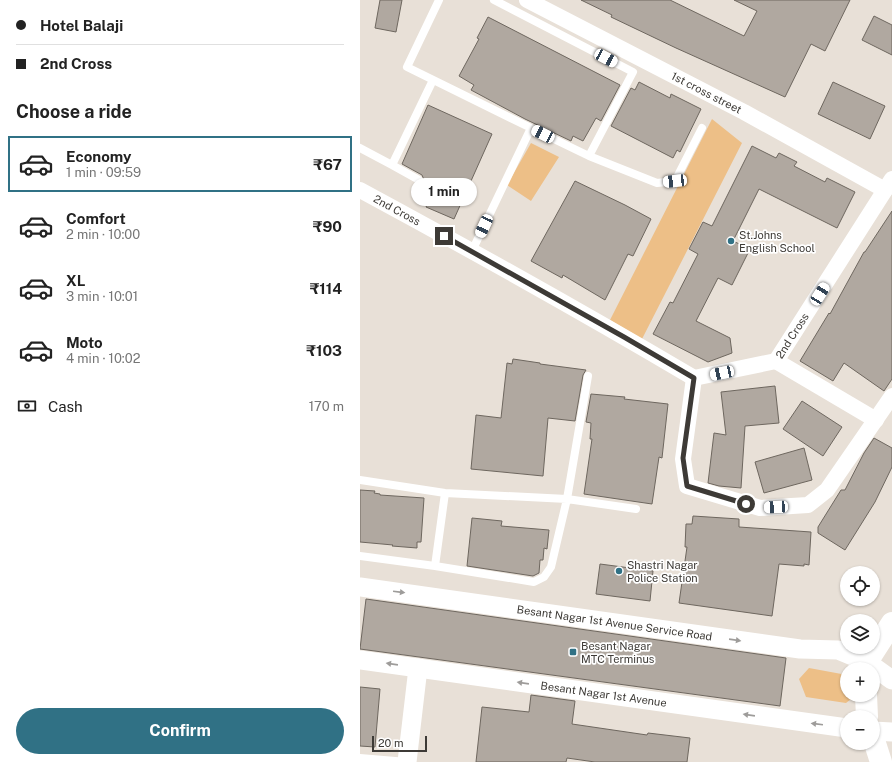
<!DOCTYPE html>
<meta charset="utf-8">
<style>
:root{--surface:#fff;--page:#f2f2f2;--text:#222;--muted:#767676;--line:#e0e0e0;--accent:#307185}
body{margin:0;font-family:"Public Sans",sans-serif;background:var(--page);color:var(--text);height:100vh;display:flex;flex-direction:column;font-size:15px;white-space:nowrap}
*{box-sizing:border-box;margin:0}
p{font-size:13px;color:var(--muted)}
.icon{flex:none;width:22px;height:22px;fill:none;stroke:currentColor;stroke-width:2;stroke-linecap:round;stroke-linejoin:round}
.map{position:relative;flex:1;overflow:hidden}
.drawer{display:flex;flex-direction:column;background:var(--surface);width:360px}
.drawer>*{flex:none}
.top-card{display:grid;align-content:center;height:88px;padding:0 16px;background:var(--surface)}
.buttons{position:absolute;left:480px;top:566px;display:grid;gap:8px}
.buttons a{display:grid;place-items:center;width:40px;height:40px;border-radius:50%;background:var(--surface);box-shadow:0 1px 3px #0004;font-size:20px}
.scale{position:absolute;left:12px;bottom:10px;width:55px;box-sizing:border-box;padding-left:4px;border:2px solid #3d3a36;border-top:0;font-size:11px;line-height:14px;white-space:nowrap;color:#3d3a36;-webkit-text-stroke:3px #fff;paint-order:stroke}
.end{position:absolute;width:18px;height:18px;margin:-9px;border:5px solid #3d3a36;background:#fff;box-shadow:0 0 0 2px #fff}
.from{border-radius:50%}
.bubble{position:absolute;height:28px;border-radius:14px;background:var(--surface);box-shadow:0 1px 3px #0004;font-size:13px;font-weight:700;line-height:28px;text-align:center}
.car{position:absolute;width:12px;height:24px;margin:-12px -6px;border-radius:5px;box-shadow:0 0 3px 1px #0007;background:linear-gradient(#fff 24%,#345 0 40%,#fff 0 76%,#345 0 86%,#fff 0)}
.top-card b{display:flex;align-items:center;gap:14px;height:38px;font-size:15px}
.top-card b+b{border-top:1px solid var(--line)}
.top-card i{width:10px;height:10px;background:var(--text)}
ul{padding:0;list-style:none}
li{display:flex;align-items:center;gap:12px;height:56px;margin:0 8px 6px;padding:0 8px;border:2px solid transparent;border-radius:0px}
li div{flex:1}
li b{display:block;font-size:15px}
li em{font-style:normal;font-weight:700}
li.active{border-color:var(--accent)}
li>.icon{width:36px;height:36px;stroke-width:1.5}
h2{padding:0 16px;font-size:18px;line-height:48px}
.pay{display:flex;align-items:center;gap:10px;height:44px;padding:0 16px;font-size:15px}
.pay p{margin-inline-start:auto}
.cta{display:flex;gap:8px;margin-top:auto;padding:8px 16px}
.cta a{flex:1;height:46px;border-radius:24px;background:var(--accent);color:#fff;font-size:16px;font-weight:700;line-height:46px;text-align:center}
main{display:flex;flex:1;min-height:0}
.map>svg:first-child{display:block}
.green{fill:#edbf87}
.building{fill:#b0a8a0;stroke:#6e675f}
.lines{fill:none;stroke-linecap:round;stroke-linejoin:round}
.service{stroke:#fff;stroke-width:8}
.minor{stroke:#fff;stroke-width:16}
.tertiary{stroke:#fff;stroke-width:19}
.secondary{stroke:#fff;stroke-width:22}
.oneway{fill:#9e9c9a}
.route{stroke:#3d3a36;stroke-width:5}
.poi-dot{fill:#307185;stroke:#fff;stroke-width:1.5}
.labels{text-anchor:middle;stroke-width:3.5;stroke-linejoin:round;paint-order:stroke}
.street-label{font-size:11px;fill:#3d3a36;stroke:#fff}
.poi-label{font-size:11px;fill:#3d3a36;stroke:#fff;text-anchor:start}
</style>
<main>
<section class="drawer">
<div class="top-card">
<b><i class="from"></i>Hotel Balaji</b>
<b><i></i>2nd Cross</b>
</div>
<h2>Choose a ride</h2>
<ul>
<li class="active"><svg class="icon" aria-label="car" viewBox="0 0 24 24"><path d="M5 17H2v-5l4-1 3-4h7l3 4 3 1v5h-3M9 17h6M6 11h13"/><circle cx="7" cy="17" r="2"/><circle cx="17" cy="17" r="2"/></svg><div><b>Economy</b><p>1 min · 09:59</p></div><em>₹67</em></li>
<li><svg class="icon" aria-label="car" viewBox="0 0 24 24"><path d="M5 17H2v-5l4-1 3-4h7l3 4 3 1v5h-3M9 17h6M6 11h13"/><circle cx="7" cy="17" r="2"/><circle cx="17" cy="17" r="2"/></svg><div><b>Comfort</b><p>2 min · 10:00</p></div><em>₹90</em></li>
<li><svg class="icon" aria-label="car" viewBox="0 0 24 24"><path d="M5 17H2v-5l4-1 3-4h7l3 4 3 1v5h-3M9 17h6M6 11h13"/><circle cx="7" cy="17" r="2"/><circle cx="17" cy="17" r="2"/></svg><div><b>XL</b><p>3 min · 10:01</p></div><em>₹114</em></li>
<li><svg class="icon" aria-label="car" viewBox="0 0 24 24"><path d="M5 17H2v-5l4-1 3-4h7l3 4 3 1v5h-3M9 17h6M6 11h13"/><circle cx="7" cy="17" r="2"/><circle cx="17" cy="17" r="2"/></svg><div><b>Moto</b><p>4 min · 10:02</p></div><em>₹103</em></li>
</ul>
<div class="pay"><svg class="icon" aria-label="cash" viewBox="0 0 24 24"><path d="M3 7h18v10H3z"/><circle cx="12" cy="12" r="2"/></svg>Cash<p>170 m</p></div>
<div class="cta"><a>Confirm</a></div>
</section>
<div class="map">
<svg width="532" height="762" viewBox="0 0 532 762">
<rect width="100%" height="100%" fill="#e8e0d7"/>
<path class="green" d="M352,119l30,24 -100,196 -32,-19z
M171,143l28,14 -28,44 -24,-16z
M449,668l38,7v20h9l-10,8 -40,-6 -7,-18z"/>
<path class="building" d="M20,0h22l-6,32 -21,-4z
M221,0h89l74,36 13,-25 -23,-11h116l-25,51 -14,-7 -26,53 -109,-49 -65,-31 1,-2z
M514,16l18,9v30l-30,-15z
M128,17l132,68 -19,36 -5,-3 -13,23 -10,-5 -2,5 -46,-22 -54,-29 3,-5 -15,-9 20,-37 -2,-1z
M279,82l31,16 1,-4 30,15 -21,43 -3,-2 -4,8 -62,-32 20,-38 4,2z
M473,82l52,24 -15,33 -52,-25z
M68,105l64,29 -38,85 -28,-12 9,-20 -11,-7 -2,-5 -20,-11z
M392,146l24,12 3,-5 18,9 -3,4 31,16 2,-4 28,14 -18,36 -78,-39 -26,52 17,8 -18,36 -14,-7 -22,43 34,17 2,15 -24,9 -55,-28 17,-32 3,1 25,-49 -9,-5 14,-27 9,4z
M215,181l50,24 26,14 -18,37 -5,-2 -23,46 -42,-25 -1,3 -31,-17z
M532,211v168l-8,12 -40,-28 -11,18 -33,-20 29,-48 1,1 34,-62h1z
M153,359l27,4v1l46,6 -3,5 -8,46 -27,-3 -5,58 -72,-7 5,-54 25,3 6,-55 5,1z
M415,386l4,37 -34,3 -4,62 -22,-2 -11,-3 6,-50 12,2 -5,-43z
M231,394l34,3 -1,2 44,5 -6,54 -3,-1 -7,47 -68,-10 8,-55h-2l1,-16 -5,-1z
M442,401l40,26 -19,29 -40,-27z
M514,438l18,10v19l-17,35 -30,48 -27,-17v-6l23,-37h4l19,-37z
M444,448l8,32 -48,13 -9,-31z
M0,490l15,1 -1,2 6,1v1l44,3 -3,44h-4v6l-25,-2 1,-1 -33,-3z
M333,516l46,3v8l72,5 -2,33 -5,-1v2l-25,-2 -7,52 -93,-13 8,-56h-2l1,-23h6z
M112,518l30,3 -1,5 48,4 -2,19 -3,-1 -1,12h-3l-1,13 -6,3 -66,-10z
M240,564l53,7 -3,30 -54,-7z
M6,599l420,59 -6,48 -420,-57z
M0,687l20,2 -5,58 -15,-1z
M171,695l44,6 -3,23 75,11 1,-2 42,5 -3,24h-92l-28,-4 -1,4h-90l6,-55 47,5z"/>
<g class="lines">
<path class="service" d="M79,0l-32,67 124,61
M134,0l139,72 -44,84
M0,148l32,17
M59,180l-27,-15 41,-85
M112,251l59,-123 58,28 68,27 18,-2 27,-53
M0,480l85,13 122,6 69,10
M0,556l75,10 99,16 10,-5 7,-10 16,-68 21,-123
M75,566l10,-73
M0,758l47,4"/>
<g class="minor">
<path id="s1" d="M167,0l217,112 141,78"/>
<path id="s2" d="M0,190c113,61 224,123 334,188l82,-17 116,-182"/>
<path d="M416,361l100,59"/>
<path d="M334,378l-11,81 4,27 73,22 48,-3 19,-15 65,-94"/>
</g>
<g class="tertiary">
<path id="s3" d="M0,587l440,62 38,1 29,12 25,18"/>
<path id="s4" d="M0,660l487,68"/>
<path d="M513,731l19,1"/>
<path d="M47,762l11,-94"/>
</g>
<path class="secondary" d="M507,669v-7l25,-39
M506,695l1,22
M513,737l8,25"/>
</g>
<defs><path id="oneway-solid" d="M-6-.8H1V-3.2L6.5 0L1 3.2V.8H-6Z"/></defs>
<g class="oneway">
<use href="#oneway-solid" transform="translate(39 592) rotate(7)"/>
<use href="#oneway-solid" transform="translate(375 640) rotate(8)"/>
<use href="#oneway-solid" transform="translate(32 664) rotate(-172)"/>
<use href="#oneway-solid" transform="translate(163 683) rotate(-172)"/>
<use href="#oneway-solid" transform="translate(389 715) rotate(-172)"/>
<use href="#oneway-solid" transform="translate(457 724) rotate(-173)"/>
</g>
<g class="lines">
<path class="route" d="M84,236l180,101 70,41 -11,80 4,28 59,18"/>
</g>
<g class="poi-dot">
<circle cx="371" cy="241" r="4"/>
<circle cx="259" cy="571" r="4"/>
<rect x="209" y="648" width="8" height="8" rx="2"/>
</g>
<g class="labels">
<g class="street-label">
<text dy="4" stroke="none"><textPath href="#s1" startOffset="202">1st cross street</textPath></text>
<text dy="4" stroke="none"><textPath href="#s2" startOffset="42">2nd Cross</textPath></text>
<text dy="4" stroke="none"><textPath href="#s2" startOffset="497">2nd Cross</textPath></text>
<text dy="4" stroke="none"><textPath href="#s3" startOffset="257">Besant Nagar 1st Avenue Service Road</textPath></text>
<text dy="4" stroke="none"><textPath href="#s4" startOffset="246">Besant Nagar 1st Avenue</textPath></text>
</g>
<g class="poi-label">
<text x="379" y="239">St.Johns<tspan x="379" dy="13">English School</tspan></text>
<text x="267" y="569">Shastri Nagar<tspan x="267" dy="13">Police Station</tspan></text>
<text x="221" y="650">Besant Nagar<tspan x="221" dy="13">MTC Terminus</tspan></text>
</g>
</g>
</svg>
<div class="buttons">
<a><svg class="icon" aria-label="locate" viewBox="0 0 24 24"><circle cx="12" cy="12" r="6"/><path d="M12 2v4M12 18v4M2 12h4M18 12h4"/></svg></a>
<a><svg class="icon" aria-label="layers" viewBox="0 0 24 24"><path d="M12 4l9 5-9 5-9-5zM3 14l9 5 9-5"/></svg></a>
<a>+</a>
<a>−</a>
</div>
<div class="scale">20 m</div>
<i class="end from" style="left:386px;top:504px"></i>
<i class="end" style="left:84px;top:236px"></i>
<div class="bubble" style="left:51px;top:178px;width:66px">1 min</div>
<i class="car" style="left:246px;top:58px;rotate:118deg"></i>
<i class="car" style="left:183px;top:134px;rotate:296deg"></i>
<i class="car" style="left:315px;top:181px;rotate:264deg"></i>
<i class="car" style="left:124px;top:226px;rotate:205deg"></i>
<i class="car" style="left:460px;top:294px;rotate:32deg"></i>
<i class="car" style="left:362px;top:373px;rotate:258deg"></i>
<i class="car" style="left:416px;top:507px;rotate:267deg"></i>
</div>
</main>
